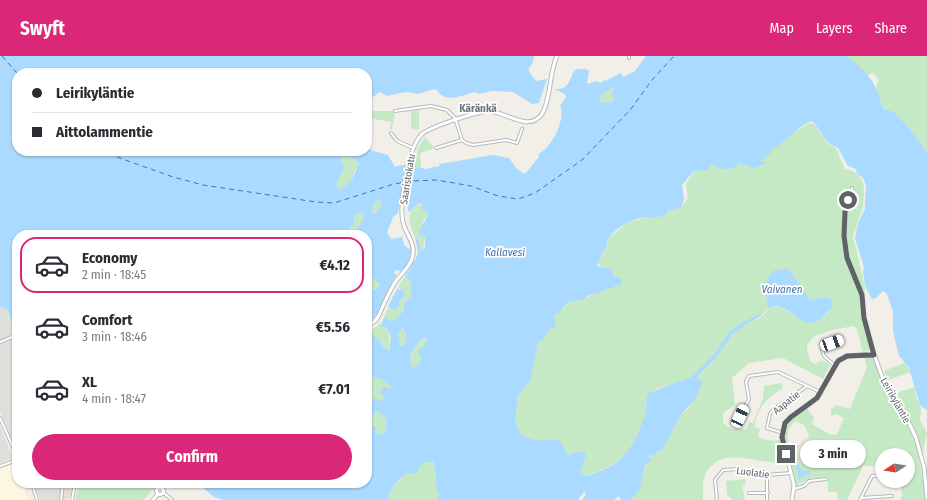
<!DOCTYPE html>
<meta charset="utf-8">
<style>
:root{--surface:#fff;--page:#f7f7f7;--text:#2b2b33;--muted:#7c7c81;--line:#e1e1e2;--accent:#db2777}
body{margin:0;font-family:"Fira Sans Condensed",sans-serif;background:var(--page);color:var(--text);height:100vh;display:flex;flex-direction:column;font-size:15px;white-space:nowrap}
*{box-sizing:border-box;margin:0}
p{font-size:13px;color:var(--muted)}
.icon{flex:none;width:22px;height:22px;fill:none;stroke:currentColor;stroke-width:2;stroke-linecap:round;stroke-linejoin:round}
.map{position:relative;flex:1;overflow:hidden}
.drawer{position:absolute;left:12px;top:174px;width:360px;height:258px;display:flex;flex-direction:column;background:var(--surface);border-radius:16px;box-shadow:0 1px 3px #0004}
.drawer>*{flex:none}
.banner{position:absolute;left:12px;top:12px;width:360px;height:88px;border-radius:16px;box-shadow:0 1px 3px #0004;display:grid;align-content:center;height:88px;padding:0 20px;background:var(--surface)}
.needle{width:26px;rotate:258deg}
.controls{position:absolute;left:875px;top:392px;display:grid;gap:8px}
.controls a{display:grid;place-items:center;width:40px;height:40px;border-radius:50%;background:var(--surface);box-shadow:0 1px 3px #0004;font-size:20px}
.end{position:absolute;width:18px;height:18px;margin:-9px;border:5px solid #5f6368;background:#fff;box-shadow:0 0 0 2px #fff}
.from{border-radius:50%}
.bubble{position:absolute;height:28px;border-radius:14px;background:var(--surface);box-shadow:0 1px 3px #0004;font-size:13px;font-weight:700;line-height:28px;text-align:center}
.car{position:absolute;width:12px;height:24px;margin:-12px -6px;border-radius:5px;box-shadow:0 0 3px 1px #0007;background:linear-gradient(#fff 24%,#345 0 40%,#fff 0 76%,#345 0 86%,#fff 0)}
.banner b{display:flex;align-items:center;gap:14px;height:38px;font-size:15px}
.banner b+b{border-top:1px solid var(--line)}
.banner i{width:10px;height:10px;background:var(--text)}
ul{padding:7px 0 0;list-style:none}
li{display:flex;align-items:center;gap:12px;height:56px;margin:0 8px 6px;padding:0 12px;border:2px solid transparent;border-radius:16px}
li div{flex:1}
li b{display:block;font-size:15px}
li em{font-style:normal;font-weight:700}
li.active{border-color:var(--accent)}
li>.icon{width:36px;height:36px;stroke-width:1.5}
.cta{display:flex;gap:8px;margin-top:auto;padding:8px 20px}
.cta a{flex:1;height:46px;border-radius:24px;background:var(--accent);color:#fff;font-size:16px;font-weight:700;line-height:46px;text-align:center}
header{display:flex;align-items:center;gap:24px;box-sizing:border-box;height:56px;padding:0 20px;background:var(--accent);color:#fff}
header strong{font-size:19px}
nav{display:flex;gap:22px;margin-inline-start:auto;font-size:14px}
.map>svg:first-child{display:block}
.commercial{fill:#fef7e0}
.industrial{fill:#e0deda}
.education{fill:#e1ded6}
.green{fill:#c5e8c5;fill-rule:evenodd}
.water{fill:#aadaff;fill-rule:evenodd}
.pier{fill:#f1efe8}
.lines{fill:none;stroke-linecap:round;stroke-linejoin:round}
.river{stroke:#aadaff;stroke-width:3.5}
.ferry{stroke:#4174aa;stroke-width:1;stroke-dasharray:5 4;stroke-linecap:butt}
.street-casing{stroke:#b5b8bc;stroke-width:4}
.secondary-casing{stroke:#b6babf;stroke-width:5}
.street{stroke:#fff;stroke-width:2}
.secondary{stroke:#fff;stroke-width:3}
.route{stroke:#5f6368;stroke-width:5}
.labels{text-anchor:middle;stroke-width:3.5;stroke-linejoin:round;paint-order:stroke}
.street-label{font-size:10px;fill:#5f6368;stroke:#fff}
.neighbourhood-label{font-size:11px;font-weight:bold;fill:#70757a;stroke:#fff}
.water-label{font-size:11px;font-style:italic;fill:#4174aa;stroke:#fff}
</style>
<header>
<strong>Swyft</strong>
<nav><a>Map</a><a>Layers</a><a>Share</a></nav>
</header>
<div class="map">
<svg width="927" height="444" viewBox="0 0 927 444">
<rect width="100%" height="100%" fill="#f1efe8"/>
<path class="commercial" d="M15,406l2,7v14h5l6,17h-28v-33z"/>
<path class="industrial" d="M0,251l6,2 11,33v101l-6,-4 -11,-27z
M0,370l13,32 -13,5z
M34,427h39l-2,12 -3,4 -4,1h-24z"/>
<path class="education" d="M803,383l14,6 -5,14 -17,-4h-6l-2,-10h13z"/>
<path class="green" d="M846,0h81v96l-18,-24 -15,-15 -11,-4 -7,-22 3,-8 -6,-6 -5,2z
M611,31l4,1v10l-3,4 -12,1 1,-8z
M367,50l6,5h19l3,3 -3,15h-2l1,-7 -17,-3 -7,-4z
M419,54v20l-8,-2v-17z
M809,67l5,1 14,20 8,4 9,21c10,1 17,8 19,17l-1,2 1,3 -1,16 -10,29 12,52 -3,25 9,36 -8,3c-4,-8 -2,-20 -9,-26 -13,3 -46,5 -47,23 0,4 3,9 4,13l4,2 7,-4 8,5 -7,14 -40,-21 -34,5 -17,15 3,27 -12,8v10l9,6h14l3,-7 4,1 10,-25 1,-12 17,-3 2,5c-14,8 -28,21 -28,39l5,2 -2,7c7,5 14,5 22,4l6,23c-26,2 -67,-20 -81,12 -3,7 -2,18 -2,25h-72l10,-12 1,-16 7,-11 2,-8 11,-3 19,-35 6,-5 15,-25 -19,-5c-9,6 -24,5 -31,12 -7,7 -5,11 -6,20 -5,32 -29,57 -62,64l-4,-3 6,-17 -1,-4 -15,3 -4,-2 -1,-5 -32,-8 -13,-7 -5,-13 3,-24 10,-12 10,-42 13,-15 3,2 2,-7 -1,-8 9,-6 5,-7 8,-1 3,1 27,-13h7l2,-3 6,-2 -10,-10 -14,-9v-5l7,-8 4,-13 18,-15 21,-6 17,-1 3,-5 13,-3 7,-10 -2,-14 9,-14 23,-8 55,-15zM794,219l11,20 5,5 14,-3 8,11 -10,10 -28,-2 -12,-9h-11l-12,12 -10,3 16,-11z
M425,81l8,9v3l-13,4 1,15 -7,-1 4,-19z
M345,97l11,8 3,4 -4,5 -4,11 -10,8h-5l1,-8 8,-14 -4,-6 2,-7z
M379,144l2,1v5l-7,7 -3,-1 5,-11z
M418,147l9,8 1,4 -5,6 2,16 -2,14 -4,-3 -2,-11 -2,1c-6,-16 -10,-21 3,-35z
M363,156c3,8 -5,19 -12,21l-1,-4 5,-6 -2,-4 2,-4z
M405,220l6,5v15l-7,7v7l-10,11 -10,-4 4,-9 7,2 5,-10 1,-11 -3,-2z
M375,221l5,5 -1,3 -12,9v-7l3,-4 -2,-1z
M382,265l-1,3c13,8 7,15 8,26l-5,-2 -3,-6 -10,-7 1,-5z
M402,272l5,7 -2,9 -6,2 -1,-12z
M422,282l6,1 -8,25 -8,5 -2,-13z
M871,300l3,2 14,34 10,12 9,19 10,26 10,51h-27l2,-4 -2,-15h8v-26h-26v11h-19l-16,34h-9l-1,-8h-9v-15l-16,1 -17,8 -6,-31h6l17,4 5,-14 -11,-4 3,-6 -5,-10 -9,-4c-7,7 -9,14 -6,24h-3c-5,-19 7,-27 21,-37l7,10 -2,6 19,11 6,-1 7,-16 -8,-4 -5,2v-6l5,-5 14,4 17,-42 -3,-10z
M904,307l7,9 -23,8 -4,-9z
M367,319l18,6 6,6 -7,8v5l-17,3z
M915,331l1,9 5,12 -1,12 7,13 -4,19 -18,-45 -9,-14z
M377,355c11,5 10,10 8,21l-7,3 -8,-9 -1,-6z
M428,405h5l3,12 -1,11 4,10 -1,6h-50c3,-13 10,-19 19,-27l5,1 9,-10z
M745,423l1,5 -4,1 3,15h-12l-6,-5 -1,-14z
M79,427h81l-17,17h-68z"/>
<path class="water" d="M0,0h534l-1,6 -5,8 8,11 11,-2 -8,24 -7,1 -19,-12 -21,-1 -14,3 -3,-2c-10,2 -24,10 -34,3 -3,-3 -3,-5 -7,-6l-16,5 -12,-2 -19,4 -7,-4 -13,9v-28h-227l2,-1 -2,-3 -4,2v2c-9,0 -17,-7 -27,-3l-2,3h-90v78h333l5,4 4,-4h8v-2c7,2 13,4 21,6l7,12c12,-5 21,1 31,2 5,0 7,-3 12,-2l2,-3 53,-9 16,3 8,11 8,5 14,-17 -1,-3c14,-6 28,-35 22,-48l6,-9 -1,-3 -11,-5c18,1 14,-12 22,-20h10l3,2 -2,13 10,-3 5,2 1,-3 2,1 16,-8 2,4 12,-6 11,-15h200c22,15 31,28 37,53l11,3 15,16 18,24v258l-7,-5 -11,-37 -10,-12 -6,-25v-19l-6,-18 -4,-3 -7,7 -4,1 -7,-13 -2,-14 1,-5 -9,-29 3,-15 7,-14v-6l1,-18 -4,-9 -1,1 -4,-3 -1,-5 -8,-3 -10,-18 -10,-5 -14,-20 -3,-2c-14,7 -24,19 -36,27l-3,-1 -1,5 -7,7 -5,1 6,2v2l-11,4 -15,-5c-8,10 -19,6 -28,1l-4,6 -13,1 -12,14 2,14 -3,9 -13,3 -3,5c-9,2 -19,0 -28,3 -10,3 -23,11 -28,19 -3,4 -2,9 -4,12 -6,8 -5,7 -8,16l14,3 3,7 6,2 2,5 -2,2h-4l-2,3c-10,0 -17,7 -27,8l-3,4 -15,1 -10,12 -4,1 1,11 -2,4 -3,-2 -3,5 -4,4 -1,3 -5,3 -8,39 -12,15 -3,24 5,13 13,7 5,-1 2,2c12,-2 23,-5 26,12l4,2 10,-4 5,1 1,4 -6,17 5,3c28,-6 47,-23 56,-50 2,-5 4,-10 5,-15 1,-7 -1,-11 3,-18 4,-2 41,-16 44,-16 3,0 6,2 9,4v4l-7,14 -14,16 -19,35 -4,1 -4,5 -3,-2 -2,3 2,3c-10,6 -7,16 -10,27 -1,4 -7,9 -10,13h-9l-4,-4 -4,4h-32l4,-6 -2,-2 -6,8h-140l1,-6 -4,-10 1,-11 -3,-12 -12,3 -5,10 -9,-1c-10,8 -16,14 -19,27h-164l-10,-3 -17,-14h170v-80l8,-5 3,3 5,-1 1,-5 -4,-1 1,-4 4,-3 5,2 1,-2 -6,-6 -18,-6v-44l5,-1v5l9,7 3,6 5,2 2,-14 -5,-9h-5l3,-10 10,4 10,-11v-7l7,-7v-15l-6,-5 6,-9 -4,-3 -6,7 -6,-1 -1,3 3,2c-11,14 -14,39 -30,48v-29l12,-8 1,-4 -5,-1v-3l-4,1 -4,8v-52h-350v107l-9,-30 -2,-3 -6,-2zM611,32h4l-4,6 4,4 -3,4 -12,1 1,-8zM345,97l11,8 3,3 -8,17 -10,8h-4v-8l8,-14 -4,-6 2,-7zM379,144l2,1v5l-6,7 -4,-1c2,-4 2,-10 8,-12zM400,145l8,2v8l2,1 8,-9 3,1 2,7h4l1,4 -10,19 7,3v11l-4,3 -4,-14 -2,1 3,14 -3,9 -5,-3 1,-8 -7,-5 -2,-8 -11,2 -4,-6 6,-16 5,-4zM363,156c2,8 -5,18 -12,21l-1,-4 5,-6 -2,-4 2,-4zM402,272l5,7 -2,9 -5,2 -2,-12zM422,282l6,1 -4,7 -6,5 3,7 -1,6 -8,4 -2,-13zM377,355c11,6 10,10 8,21l-7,3 -3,-3 1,-5 -6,-2 -1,-5z
M786,212l4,2 20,30 14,-3 6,1 3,4 -1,6c-6,4 -10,12 -17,14 -18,5 -26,-20 -43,-15 -9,3 -12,15 -26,15 5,-6 15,-6 21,-13 4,-6 -2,-14 -2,-21 0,-7 5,-12 8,-17z
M397,233l6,1 2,6 -5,4 -2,7 -3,3 -5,-1 -2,-3z
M798,408l6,7h6v4h-4l-7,4 -3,-12z"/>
<path class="pier" d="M407,107h4l-5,41h-4z"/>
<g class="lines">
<path class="river" d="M692,323l23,-23 16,-23 15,-11"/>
<path class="ferry" d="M2,0l15,17
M100,95l73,26 30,8 113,17 18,1 60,-19 18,-3 25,-1 34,6 27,10 20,3 17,-6 47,-33 49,-51 21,-29 22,-24"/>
<defs>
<path id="street" d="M629,0v2
M395,55l36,-5 16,4 8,8 7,22 4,3 7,2 33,-5 11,3 5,-14
M391,77l6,8 16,7
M436,92l26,-8
M852,132l-7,25 -1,23 3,22 15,37 2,23 10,37
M0,286l12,-5
M834,309l-10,-9 -2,-6 3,-4 15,-6
M740,360l9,-17 -3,-17 3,-6 29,-4 42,20
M0,362l17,38
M783,377l-16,-5 3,-14 3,-4 34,-24
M0,410l17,-6
M767,419v25
M32,427l5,17
M794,433l10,-3 5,-5 17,-2
M164,437l8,7
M749,437h19
M861,442l31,-2
M61,444l2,-17
M72,444l3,-17
M717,444l-2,-20 8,-10 17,-1 27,6 24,-2
M860,444l12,-24 10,-1"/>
<path id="secondary" d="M367,270l8,-5 3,-4c5,-11 10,-23 16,-33 6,-10 18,-18 19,-30 2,-12 -8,-21 -10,-32 -4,-17 5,-73 18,-87 7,-8 56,-23 67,-24 17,0 41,22 54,3 9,-14 7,-42 15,-58
M156.5 435a3.5 3.5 0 1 1 7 0a3.5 3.5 0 1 1-7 0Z
M153,444l5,-6
M792,444l2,-15 -12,-48 3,-14 6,-6 26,-19 21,-37 9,-5 24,-2 4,3 8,22 20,31 13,28 8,29 3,31"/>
</defs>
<use href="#street" class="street-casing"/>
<use href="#secondary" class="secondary-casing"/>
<use href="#street" class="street"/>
<use href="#secondary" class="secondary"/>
</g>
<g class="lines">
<path class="route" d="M786,398l-4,-17 3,-14 6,-6 26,-19 21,-37 9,-5 27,-1 -10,-37 -2,-23 -15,-37 -3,-22 1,-24 3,-12"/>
</g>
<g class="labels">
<g class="street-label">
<text transform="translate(407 123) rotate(-81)" y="4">Saaristokatu</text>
<text transform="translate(896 344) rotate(61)" y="4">Leirikyläntie</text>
<text transform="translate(786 346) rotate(-38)" y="4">Aapatie</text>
<text transform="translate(753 416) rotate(8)" y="4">Luolatie</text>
</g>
<g class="neighbourhood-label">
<text x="478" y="56">Käränkä</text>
</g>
<g class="water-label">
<text x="505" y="200">Kallavesi</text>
<text x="782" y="237">Vaivanen</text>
</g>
</g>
</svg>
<div class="controls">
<a><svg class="needle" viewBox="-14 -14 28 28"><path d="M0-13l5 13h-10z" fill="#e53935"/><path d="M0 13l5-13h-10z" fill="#7c7c81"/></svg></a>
</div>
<i class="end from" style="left:848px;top:144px"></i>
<i class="end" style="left:786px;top:398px"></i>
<div class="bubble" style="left:800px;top:384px;width:66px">3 min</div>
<i class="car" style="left:832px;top:287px;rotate:70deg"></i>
<i class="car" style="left:740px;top:360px;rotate:25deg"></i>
<div class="banner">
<b><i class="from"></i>Leirikyläntie</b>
<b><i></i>Aittolammentie</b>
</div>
<section class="drawer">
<ul>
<li class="active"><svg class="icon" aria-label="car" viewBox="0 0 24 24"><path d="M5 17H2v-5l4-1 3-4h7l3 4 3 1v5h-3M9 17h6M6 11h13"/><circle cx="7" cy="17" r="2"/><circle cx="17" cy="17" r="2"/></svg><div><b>Economy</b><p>2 min · 18:45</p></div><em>€4.12</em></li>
<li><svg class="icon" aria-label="car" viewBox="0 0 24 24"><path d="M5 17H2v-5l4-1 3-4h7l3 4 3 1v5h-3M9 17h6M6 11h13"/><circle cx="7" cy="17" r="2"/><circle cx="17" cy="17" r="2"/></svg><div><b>Comfort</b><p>3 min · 18:46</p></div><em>€5.56</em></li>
<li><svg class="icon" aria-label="car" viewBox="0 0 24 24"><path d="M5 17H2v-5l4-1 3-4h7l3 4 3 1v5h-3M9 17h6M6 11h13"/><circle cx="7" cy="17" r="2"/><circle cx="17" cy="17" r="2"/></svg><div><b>XL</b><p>4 min · 18:47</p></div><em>€7.01</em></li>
</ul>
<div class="cta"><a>Confirm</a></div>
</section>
</div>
